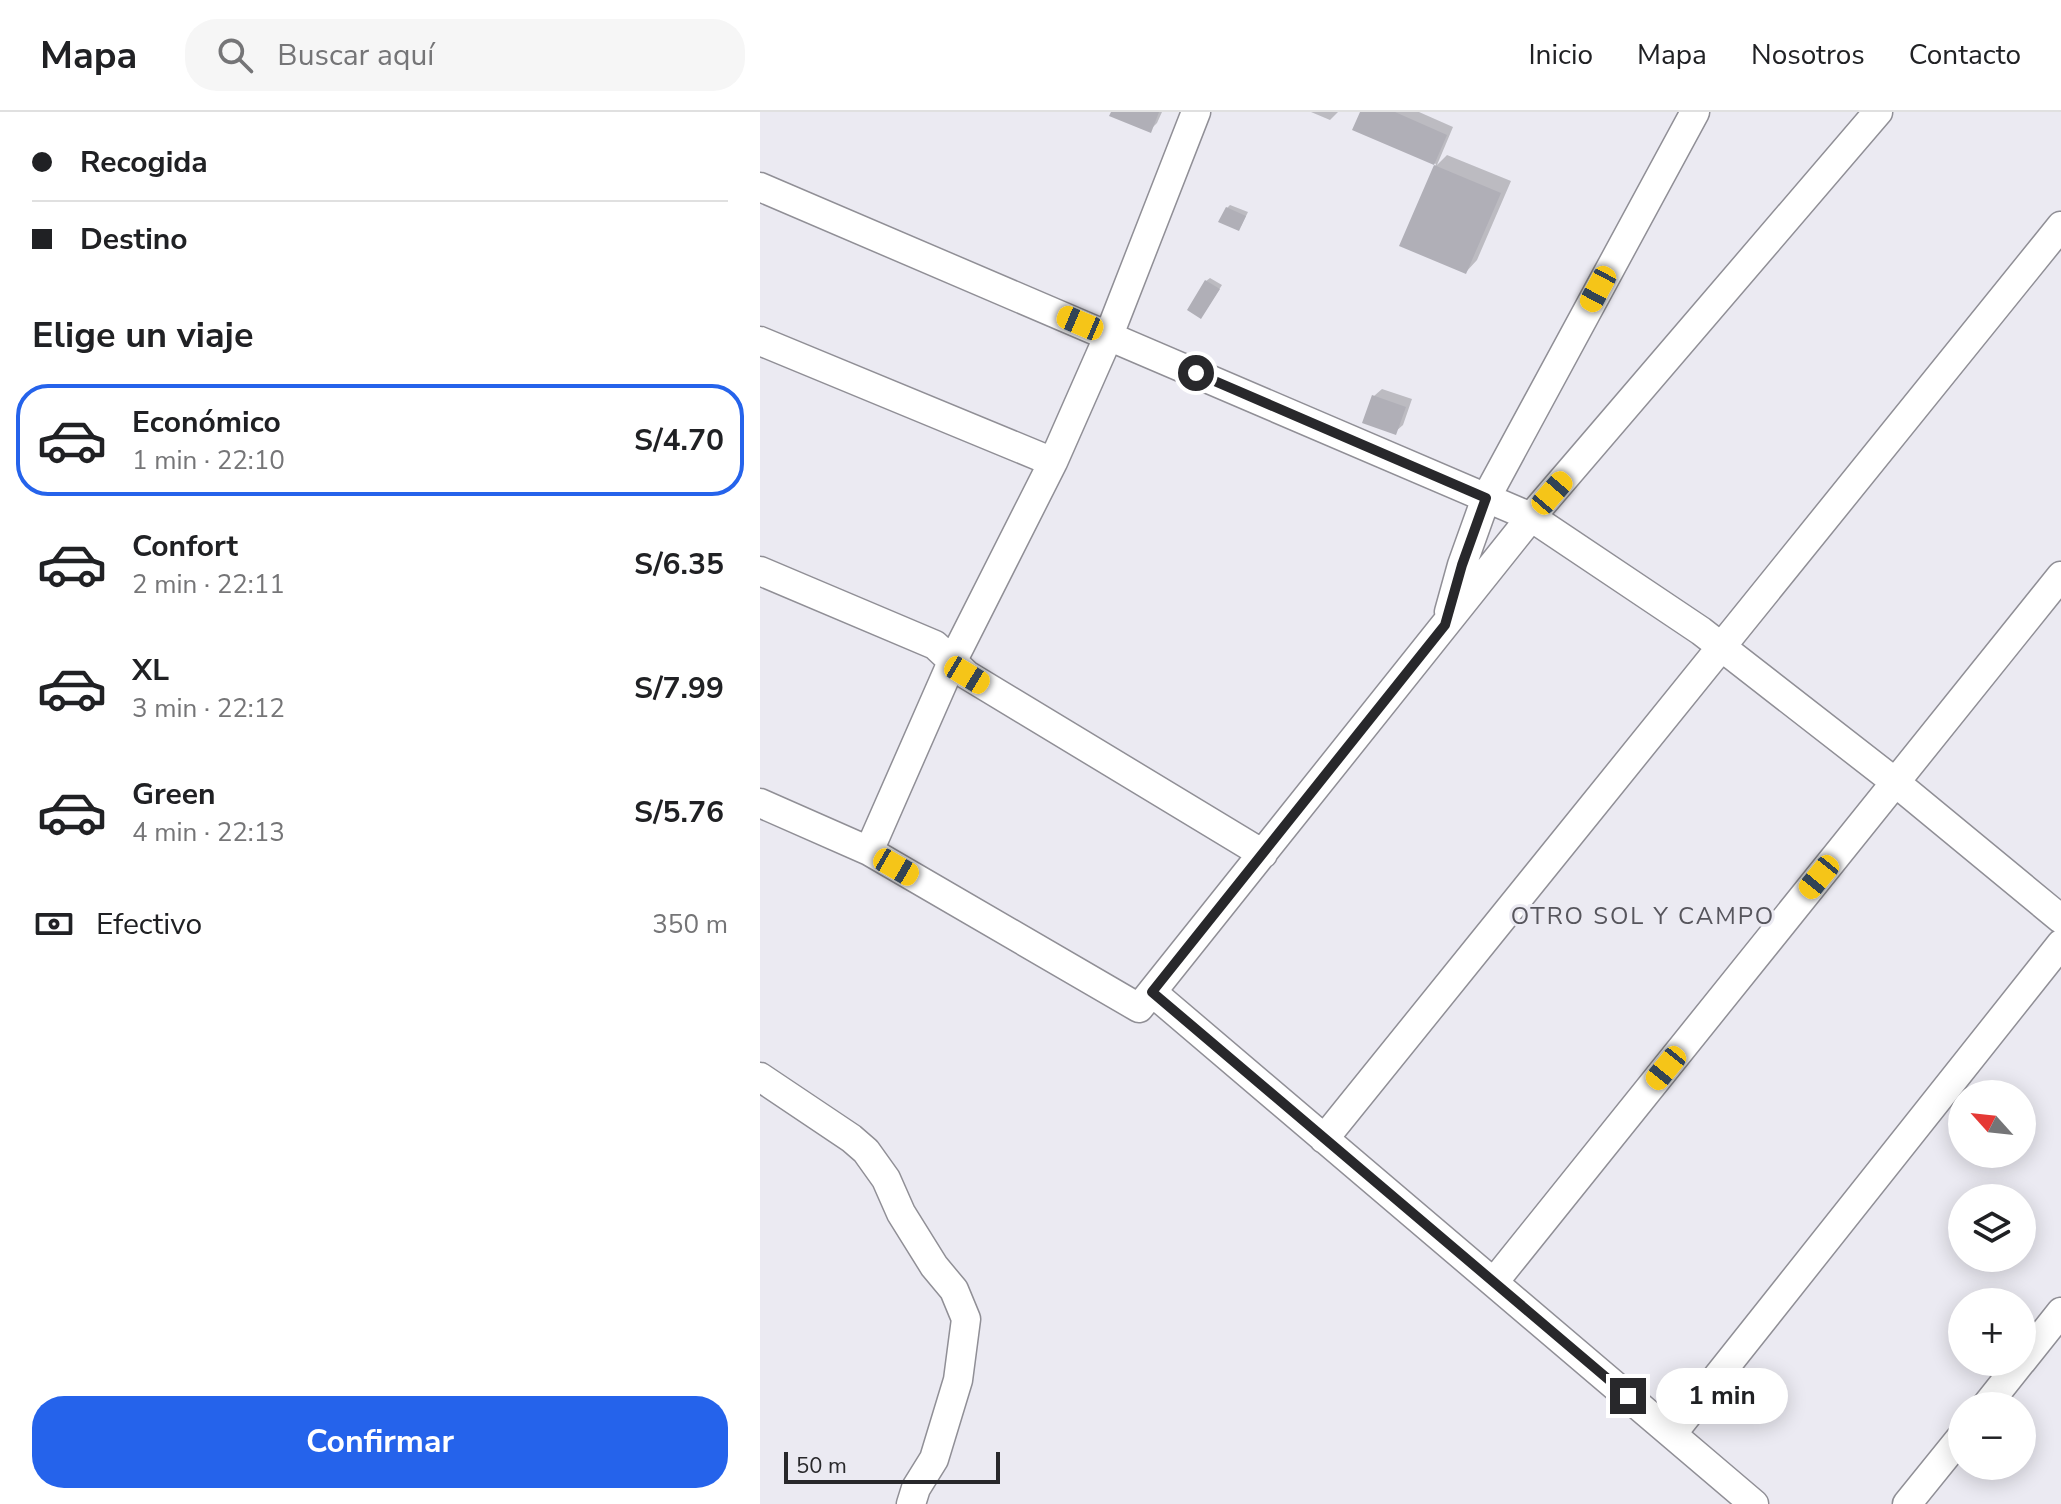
<!DOCTYPE html>
<html lang="es">
<meta charset="utf-8">
<style>
:root{--surface:#fff;--page:#f6f6f6;--text:#202124;--muted:#757577;--line:#e0e0e0;--accent:#2563eb}
body{margin:0;font-family:"Nunito Sans",sans-serif;background:var(--page);color:var(--text);height:100vh;display:flex;flex-direction:column;font-size:30px;white-space:nowrap}
*{box-sizing:border-box;margin:0}
p{font-size:26px;color:var(--muted)}
.icon{flex:none;width:44px;height:44px;fill:none;stroke:currentColor;stroke-width:2;stroke-linecap:round;stroke-linejoin:round}
.map{position:relative;flex:1;overflow:hidden}
.panel{display:flex;flex-direction:column;background:var(--surface);width:760px}
.panel>*{flex:none}
.guide{display:grid;align-content:center;height:176px;padding:0 32px;background:var(--surface)}
.needle{width:52px;rotate:297deg}
.controls{position:absolute;left:1188px;top:968px;display:grid;gap:16px}
.controls a{display:grid;place-items:center;width:88px;height:88px;border-radius:50%;background:var(--surface);box-shadow:0 4px 20px #0003;font-size:40px}
.scale{position:absolute;left:24px;bottom:20px;width:216px;box-sizing:border-box;padding-left:8px;border:4px solid #28282b;border-top:0;font-size:22px;line-height:28px;white-space:nowrap;color:#28282b;-webkit-text-stroke:6px #ebeaf2;paint-order:stroke}
.end{position:absolute;width:36px;height:36px;margin:-18px;border:10px solid #28282b;background:#fff;box-shadow:0 0 0 4px #fff}
.from{border-radius:50%}
.bubble{position:absolute;height:56px;border-radius:28px;background:var(--surface);box-shadow:0 4px 20px #0003;font-size:26px;font-weight:700;line-height:56px;text-align:center}
.car{position:absolute;width:24px;height:48px;margin:-24px -12px;border-radius:10px;box-shadow:0 0 6px 2px #0007;background:linear-gradient(#f5c518 24%,#345 0 40%,#f5c518 0 76%,#345 0 86%,#f5c518 0)}
.guide b{display:flex;align-items:center;gap:28px;height:76px;font-size:30px}
.guide b+b{border-top:2px solid var(--line)}
.guide i{width:20px;height:20px;background:var(--text)}
ul{padding:0;list-style:none}
li{display:flex;align-items:center;gap:24px;height:112px;margin:0 16px 12px;padding:0 16px;border:4px solid transparent;border-radius:32px}
li div{flex:1}
li b{display:block;font-size:30px}
li em{font-style:normal;font-weight:700}
li.current{border-color:var(--accent)}
li>.icon{width:72px;height:72px;stroke-width:1.5}
h2{padding:0 32px;font-size:36px;line-height:96px}
.pay{display:flex;align-items:center;gap:20px;height:88px;padding:0 32px;font-size:30px}
.pay p{margin-inline-start:auto}
.button{display:flex;gap:16px;margin-top:auto;padding:16px 32px}
.button a{flex:1;height:92px;border-radius:32px;background:var(--accent);color:#fff;font-size:32px;font-weight:700;line-height:92px;text-align:center}
header{display:flex;align-items:center;gap:48px;box-sizing:border-box;height:112px;padding:0 40px;background:var(--surface);border-bottom:2px solid var(--line)}
header strong{font-size:38px}
nav{display:flex;gap:44px;margin-inline-start:auto;font-size:28px}
.search{width:560px;height:72px;background:var(--page);display:flex;align-items:center;gap:20px;box-sizing:border-box;padding:0 28px;border-radius:32px;color:var(--muted);font-size:30px}
main{display:flex;flex:1;min-height:0}
.map>svg:first-child{display:block}
.shadow{fill:#0003}
.building{fill:#b0afb7}
.lines{fill:none;stroke-linecap:round;stroke-linejoin:round}
.street-casing{stroke:#908f96;stroke-width:31}
.street{stroke:#fff;stroke-width:28}
.route{stroke:#28282b;stroke-width:10}
.labels{text-anchor:middle;stroke-width:6;stroke-linejoin:round;paint-order:stroke}
.neighbourhood-label{font-size:24px;letter-spacing:2px;fill:#56555c;stroke:#ebeaf2}
</style>
<header>
<strong>Mapa</strong>
<div class="search"><svg class="icon" aria-label="search" viewBox="0 0 24 24"><circle cx="10" cy="10" r="6"/><path d="M15 15l6 6"/></svg>Buscar aquí</div>
<nav><a>Inicio</a><a>Mapa</a><a>Nosotros</a><a>Contacto</a></nav>
</header>
<main>
<section class="panel">
<div class="guide">
<b><i class="from"></i>Recogida</b>
<b><i></i>Destino</b>
</div>
<h2>Elige un viaje</h2>
<ul>
<li class="current"><svg class="icon" aria-label="car" viewBox="0 0 24 24"><path d="M5 17H2v-5l4-1 3-4h7l3 4 3 1v5h-3M9 17h6M6 11h13"/><circle cx="7" cy="17" r="2"/><circle cx="17" cy="17" r="2"/></svg><div><b>Económico</b><p>1 min · 22:10</p></div><em>S/4.70</em></li>
<li><svg class="icon" aria-label="car" viewBox="0 0 24 24"><path d="M5 17H2v-5l4-1 3-4h7l3 4 3 1v5h-3M9 17h6M6 11h13"/><circle cx="7" cy="17" r="2"/><circle cx="17" cy="17" r="2"/></svg><div><b>Confort</b><p>2 min · 22:11</p></div><em>S/6.35</em></li>
<li><svg class="icon" aria-label="car" viewBox="0 0 24 24"><path d="M5 17H2v-5l4-1 3-4h7l3 4 3 1v5h-3M9 17h6M6 11h13"/><circle cx="7" cy="17" r="2"/><circle cx="17" cy="17" r="2"/></svg><div><b>XL</b><p>3 min · 22:12</p></div><em>S/7.99</em></li>
<li><svg class="icon" aria-label="car" viewBox="0 0 24 24"><path d="M5 17H2v-5l4-1 3-4h7l3 4 3 1v5h-3M9 17h6M6 11h13"/><circle cx="7" cy="17" r="2"/><circle cx="17" cy="17" r="2"/></svg><div><b>Green</b><p>4 min · 22:13</p></div><em>S/5.76</em></li>
</ul>
<div class="pay"><svg class="icon" aria-label="cash" viewBox="0 0 24 24"><path d="M3 7h18v10H3z"/><circle cx="12" cy="12" r="2"/></svg>Efectivo<p>350 m</p></div>
<div class="button"><a>Confirmar</a></div>
</section>
<div class="map">
<svg width="1301" height="1392" viewBox="0 0 1301 1392">
<rect width="100%" height="100%" fill="#ebeaf2"/>
<path class="shadow" d="M353,0h49l-5,11 -7,7z
M551,0h27l-8,8z
M603,0h56l34,15 -16,38 10,-10 64,26 -34,79 -11,12 -64,-27 34,-81 -81,-35z
M470,93l18,7 -7,14 -14,-18z
M450,166l12,7 -18,28 2,-32z
M622,277l30,10 -9,26 -8,7 -21,-36z"/>
<path class="building" d="M351,0h48l-8,21 -42,-17z
M600,0h35l52,23 -13,30 -82,-35z
M674,53l67,28 -35,81 -67,-28z
M466,95l20,9 -7,15 -21,-9z
M445,168l15,9 -19,30 -14,-9z
M612,283l34,12 -10,28 -34,-12z"/>
<g class="lines">
<defs>
<path id="street" d="M0,75l771,330 170,114 194,151 166,137
M0,229l293,121
M0,459l175,74 32,30 296,179
M689,500l13,-47 24,-67 209,-386
M0,691l109,48 270,157 392,-491 347,-405
M109,739l83,-189 101,-200 56,-127 87,-223
M392,880l602,512
M0,965l91,61 15,13 20,28 15,34 33,53 20,24 12,29 -8,61 -24,79 -18,29 -5,16
M564,1027l737,-913
M734,1170l567,-706
M1262,1249l39,-49
M1226,1294l35,-44
M912,1322l389,-490
M1147,1392l55,-68"/>
</defs>
<use href="#street" class="street-casing"/>
<use href="#street" class="street"/>
</g>
<g class="lines">
<path class="route" d="M436,261l290,125 -24,67 -17,60 -293,367 476,404"/>
</g>
<g class="labels">
<g class="neighbourhood-label">
<text x="883" y="812">OTRO SOL Y CAMPO</text>
</g>
</g>
</svg>
<div class="controls">
<a><svg class="needle" viewBox="-14 -14 28 28"><path d="M0-13l5 13h-10z" fill="#e53935"/><path d="M0 13l5-13h-10z" fill="#757577"/></svg></a>
<a><svg class="icon" aria-label="layers" viewBox="0 0 24 24"><path d="M12 4l9 5-9 5-9-5zM3 14l9 5 9-5"/></svg></a>
<a>+</a>
<a>−</a>
</div>
<div class="scale">50 m</div>
<i class="end from" style="left:436px;top:261px"></i>
<i class="end" style="left:868px;top:1284px"></i>
<div class="bubble" style="left:896px;top:1256px;width:132px">1 min</div>
<i class="car" style="left:838px;top:177px;rotate:208deg"></i>
<i class="car" style="left:320px;top:211px;rotate:293deg"></i>
<i class="car" style="left:792px;top:381px;rotate:41deg"></i>
<i class="car" style="left:207px;top:563px;rotate:121deg"></i>
<i class="car" style="left:136px;top:755px;rotate:120deg"></i>
<i class="car" style="left:1059px;top:765px;rotate:219deg"></i>
<i class="car" style="left:906px;top:956px;rotate:219deg"></i>
</div>
</main>
